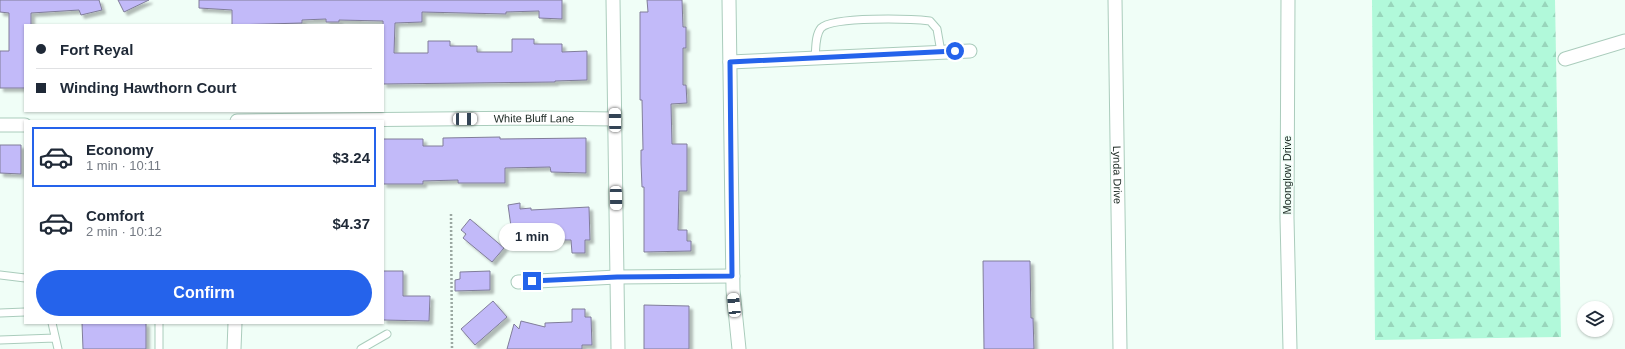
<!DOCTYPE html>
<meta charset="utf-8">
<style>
:root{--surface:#fff;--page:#f2f2f3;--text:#1f2937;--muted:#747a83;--line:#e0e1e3;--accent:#2563eb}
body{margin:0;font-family:Arial,sans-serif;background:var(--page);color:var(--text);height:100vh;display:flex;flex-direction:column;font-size:15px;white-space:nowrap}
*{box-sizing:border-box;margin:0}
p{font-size:13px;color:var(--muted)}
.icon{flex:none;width:22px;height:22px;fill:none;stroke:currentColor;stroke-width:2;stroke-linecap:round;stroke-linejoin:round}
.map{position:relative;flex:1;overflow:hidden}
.sheet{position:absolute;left:24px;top:120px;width:360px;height:204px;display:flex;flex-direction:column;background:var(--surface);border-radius:0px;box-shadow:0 1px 3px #0004}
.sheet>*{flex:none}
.hud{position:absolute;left:24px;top:24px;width:360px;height:88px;border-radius:0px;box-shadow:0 1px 3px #0004;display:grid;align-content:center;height:88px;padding:0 12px;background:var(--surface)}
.controls{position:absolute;left:1577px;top:301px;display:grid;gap:8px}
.controls a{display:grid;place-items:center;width:36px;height:36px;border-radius:50%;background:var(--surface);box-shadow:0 1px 3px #0004;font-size:20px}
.end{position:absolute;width:18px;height:18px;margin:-9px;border:5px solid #2563eb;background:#fff;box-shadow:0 0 0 2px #fff}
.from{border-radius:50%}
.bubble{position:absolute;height:28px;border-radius:14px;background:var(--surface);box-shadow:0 1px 3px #0004;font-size:13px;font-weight:600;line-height:28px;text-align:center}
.car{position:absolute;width:12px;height:24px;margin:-12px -6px;border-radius:5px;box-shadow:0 0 3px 1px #0007;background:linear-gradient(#fff 24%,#345 0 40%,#fff 0 76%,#345 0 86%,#fff 0)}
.hud b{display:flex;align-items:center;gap:14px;height:38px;font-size:15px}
.hud b+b{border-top:1px solid var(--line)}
.hud i{width:10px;height:10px;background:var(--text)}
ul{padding:7px 0 0;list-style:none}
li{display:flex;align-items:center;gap:12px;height:60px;margin:0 8px 6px;padding:0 4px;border:2px solid transparent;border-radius:0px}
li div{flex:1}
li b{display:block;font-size:15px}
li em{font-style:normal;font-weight:600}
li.selected{border-color:var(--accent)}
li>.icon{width:36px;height:36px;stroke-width:1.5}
.primary-button{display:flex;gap:8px;margin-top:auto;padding:8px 12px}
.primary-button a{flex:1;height:46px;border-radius:24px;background:var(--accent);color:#fff;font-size:16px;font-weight:600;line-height:46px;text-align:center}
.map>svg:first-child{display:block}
.forest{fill:url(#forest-firs)}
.building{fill:#c2baf9;stroke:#807d99;filter:url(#shadow)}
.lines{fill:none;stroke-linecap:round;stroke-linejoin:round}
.lane-casing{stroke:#aaccbc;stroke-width:9}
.street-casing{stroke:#aaccbc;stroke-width:15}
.path{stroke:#9ba8a2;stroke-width:2.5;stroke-dasharray:2 2;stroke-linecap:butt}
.lane{stroke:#fff;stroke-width:7}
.street{stroke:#fff;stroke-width:13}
.route{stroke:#2563eb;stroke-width:5}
.labels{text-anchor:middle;stroke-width:3;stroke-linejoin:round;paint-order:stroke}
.street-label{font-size:11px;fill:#18251f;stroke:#f0fef7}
</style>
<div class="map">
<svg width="1625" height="349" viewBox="0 0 1625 349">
<defs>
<pattern id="forest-firs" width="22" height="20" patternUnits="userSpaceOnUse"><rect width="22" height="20" fill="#b1f9da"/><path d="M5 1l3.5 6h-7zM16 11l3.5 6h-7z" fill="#98d5bb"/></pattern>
<filter id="shadow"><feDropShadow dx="3.5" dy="3.5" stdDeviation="1" flood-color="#0004"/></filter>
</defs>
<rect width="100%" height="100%" fill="#f0fef7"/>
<path class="forest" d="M1372,0h183l6,337 -186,3z"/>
<path class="building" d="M0,0h99l3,10 -21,5 -2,-5 -48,3v12h-6v63h-25v-37h9v-38l-9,-1z
M118,0h31l-25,12z
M199,0h363v19l-23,-1v-7l-33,1v2l-84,-2v10l-27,1 -1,30h34v-12h22v5h27v6h35v-13h22v5h28v8l25,-1v29l-32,1v1l-172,2v-63l-44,-1v2h-13v-3l-24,1v3l-70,2v-15l-33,-2z
M647,0h35l1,27h3v21h-3v37h3l1,18 -16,1 1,40h15v47h-8l-1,39h9v11h4v10l-47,1v-65h-2l-1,-24v-13h2l-1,-50h-2v-88h8z
M500,137v2l86,-1v35l-35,-1 -1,-5 -45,1v15h-47v-3l-35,1v3h-40v-45h40v7h20v-8z
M0,145h21v29l-21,-1z
M520,203v6l11,-1v2l58,-3 1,33h-5v13h-13l-1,-13h-26v-4l-32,5 -5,-36z
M470,219l34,29 -12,14 -29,-24 3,-4 -5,-4z
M983,261h47l1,57h2l1,31h-50z
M383,271h20v25h27l-1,25 -46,-1z
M490,271v19l-35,1v-11l5,-1v-7z
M493,301l14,16 -32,28 -14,-16z
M644,305l45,1v43h-45z
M572,309h13v8h6l1,28h-10v4h-75l7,-25 5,5 2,-8 24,6v-4l27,-1z
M82,323h64v26h-63z"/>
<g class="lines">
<defs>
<path id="lane" d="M815,58c1,-9 0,-23 6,-30 12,-12 91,-9 109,-7l7,8 4,23
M0,275l25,3
M0,313l25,-1
M52,323l6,26
M0,340l55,-2
M159,349v-26
M361,349l26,-15"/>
<g id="street">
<path d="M613,0l5,349"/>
<path d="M729,0l4,290 6,59"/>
<path id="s1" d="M1115,0l5,349"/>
<path d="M1288,0l-1,218 3,131"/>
<path d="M1565,59l60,-18"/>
<path d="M730,62l240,-11"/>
<path id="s2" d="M237,121l302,-3 76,1"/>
<path d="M0,125h25"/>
<path d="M518,282l99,-5 116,-1"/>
<path d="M234,349l1,-26"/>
</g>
</defs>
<use href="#lane" class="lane-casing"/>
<use href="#street" class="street-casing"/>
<path class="path" d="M451,214l1,135"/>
<use href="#lane" class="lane"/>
<use href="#street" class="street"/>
</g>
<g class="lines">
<path class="route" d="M532,281l85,-4 115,-1 -2,-214 225,-11"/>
</g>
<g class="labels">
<g class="street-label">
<text dy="4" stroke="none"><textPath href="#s2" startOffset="297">White Bluff Lane</textPath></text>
<text dy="4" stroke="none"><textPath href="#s1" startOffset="175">Lynda Drive</textPath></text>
<text transform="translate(1287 175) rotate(-90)" y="4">Moonglow Drive</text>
</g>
</g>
</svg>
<div class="controls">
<a><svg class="icon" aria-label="layers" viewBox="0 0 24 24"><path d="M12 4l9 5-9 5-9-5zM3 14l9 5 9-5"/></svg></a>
</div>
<i class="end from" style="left:955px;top:51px"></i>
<i class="end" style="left:532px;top:281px"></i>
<div class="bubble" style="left:499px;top:223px;width:66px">1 min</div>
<i class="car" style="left:465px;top:119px;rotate:89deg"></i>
<i class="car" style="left:615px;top:120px;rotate:359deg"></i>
<i class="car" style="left:616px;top:198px;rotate:179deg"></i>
<i class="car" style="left:734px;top:305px;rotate:354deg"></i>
<div class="hud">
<b><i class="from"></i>Fort Reyal</b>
<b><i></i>Winding Hawthorn Court</b>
</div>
<section class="sheet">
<ul>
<li class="selected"><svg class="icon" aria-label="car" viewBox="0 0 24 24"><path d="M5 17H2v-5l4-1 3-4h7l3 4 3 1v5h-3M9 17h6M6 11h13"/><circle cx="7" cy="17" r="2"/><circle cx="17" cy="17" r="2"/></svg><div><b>Economy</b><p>1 min · 10:11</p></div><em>$3.24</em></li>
<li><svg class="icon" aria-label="car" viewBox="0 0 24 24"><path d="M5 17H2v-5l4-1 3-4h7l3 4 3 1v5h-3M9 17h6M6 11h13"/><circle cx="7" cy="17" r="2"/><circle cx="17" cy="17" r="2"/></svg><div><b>Comfort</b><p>2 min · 10:12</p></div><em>$4.37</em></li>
</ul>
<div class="primary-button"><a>Confirm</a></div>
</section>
</div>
